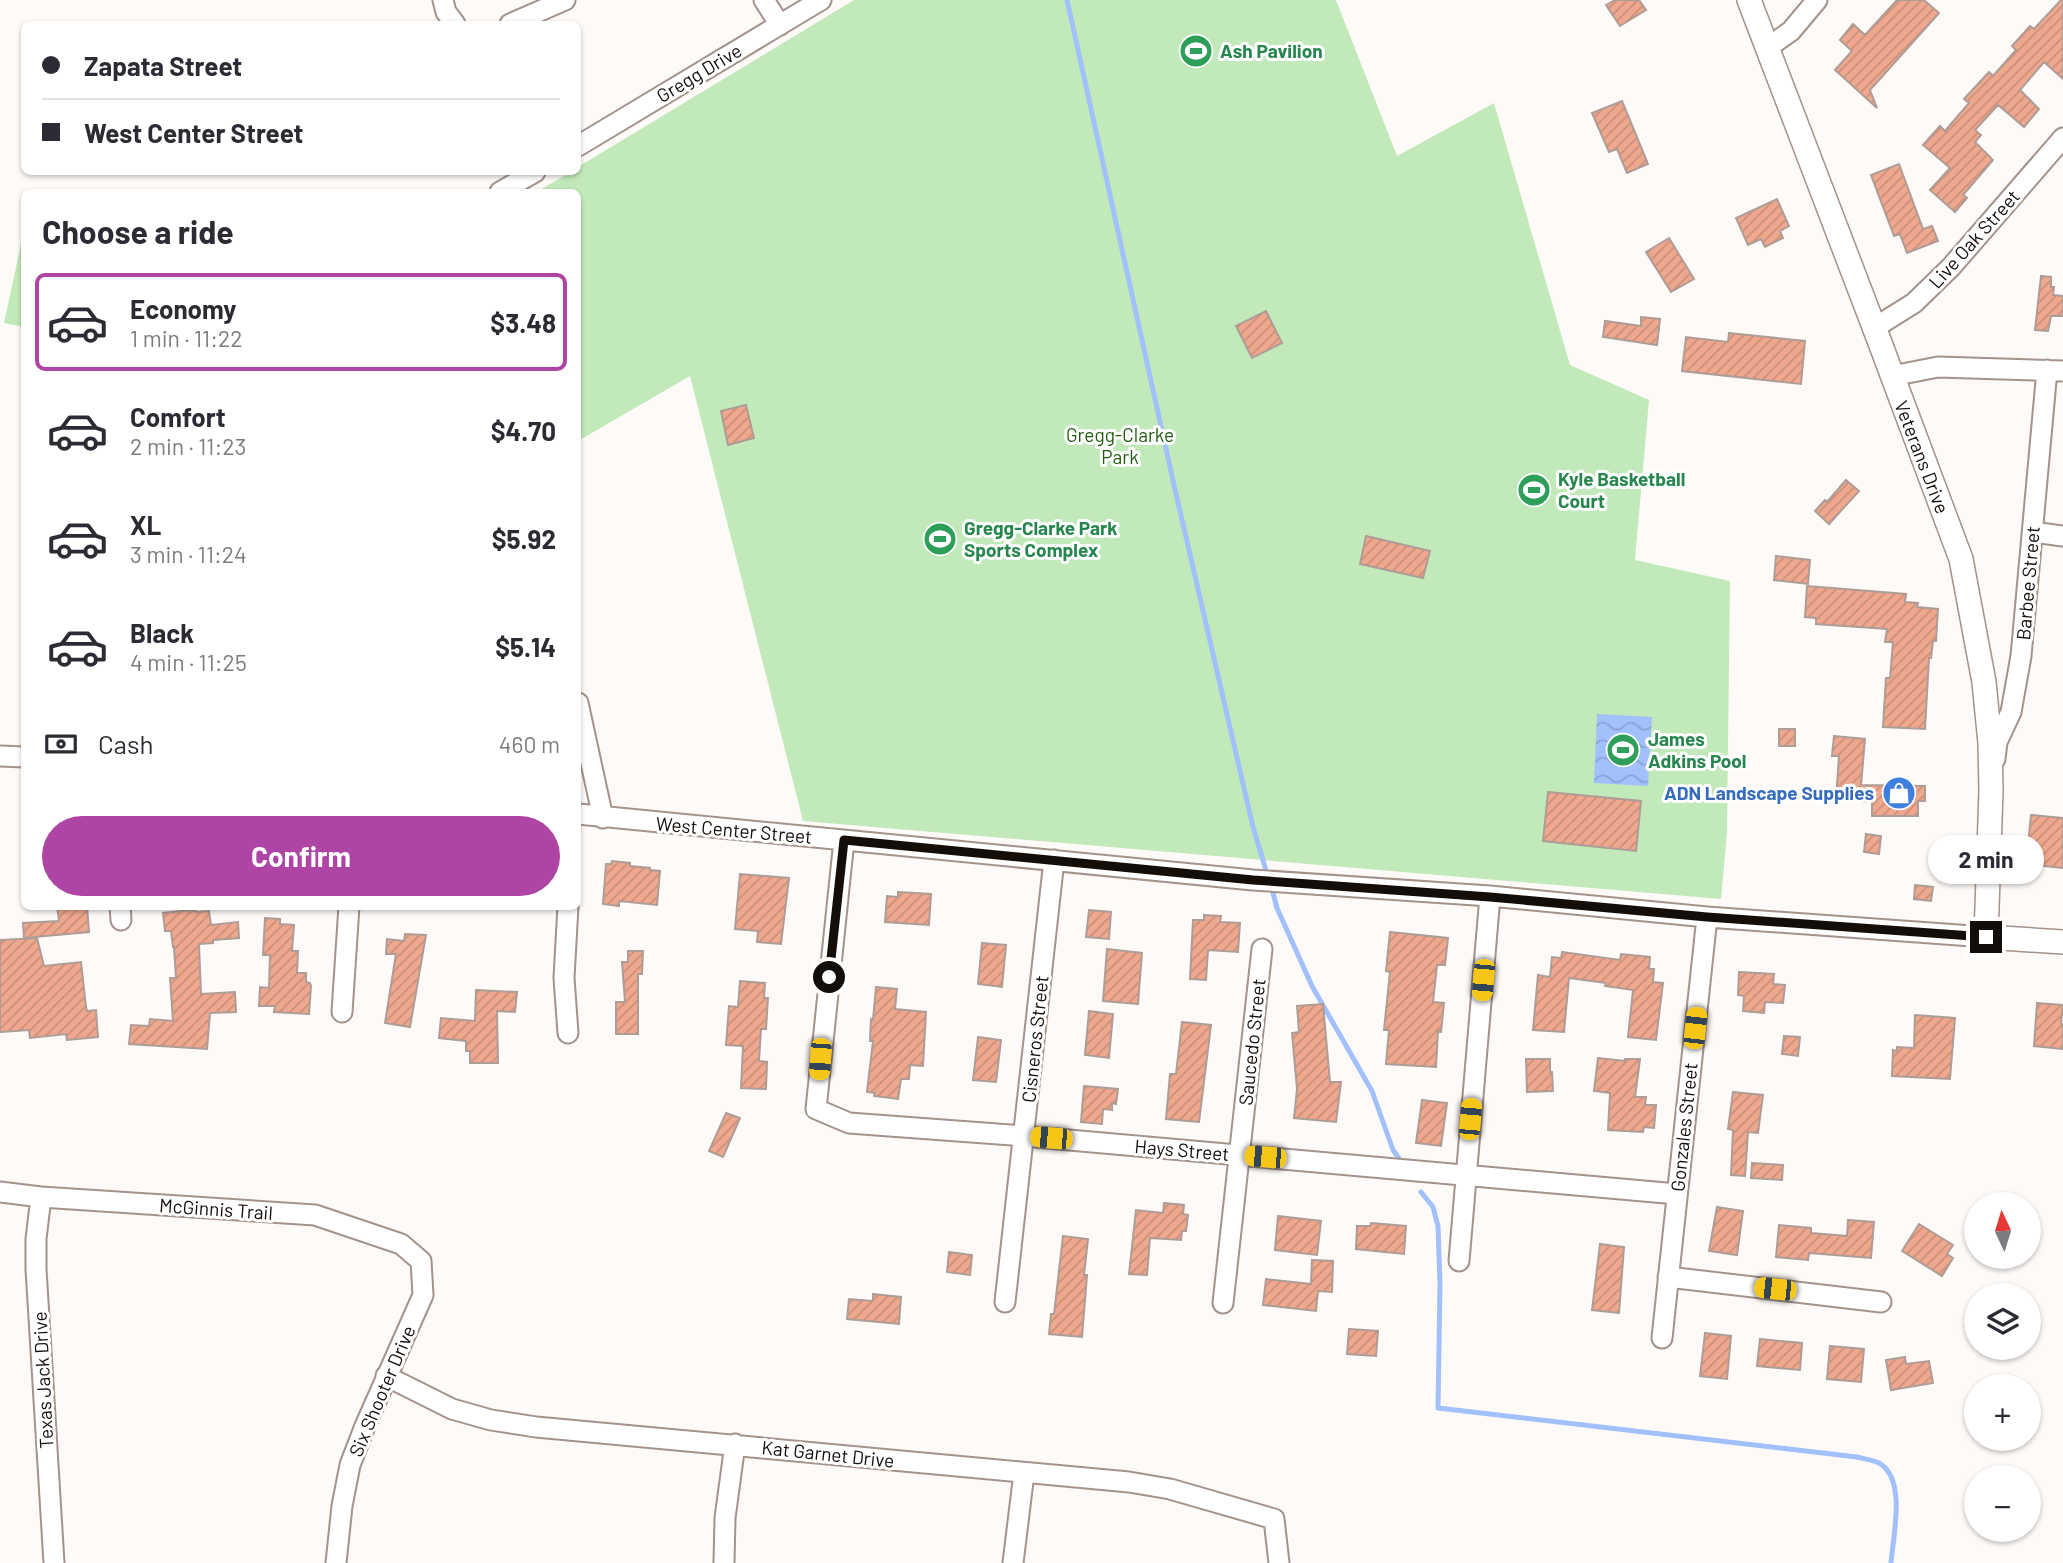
<!DOCTYPE html>
<meta charset="utf-8">
<style>
:root{--surface:#fff;--page:#f7f7f7;--text:#2b2b33;--muted:#7c7c81;--line:#e1e1e2;--accent:#ae44a4}
body{margin:0;font-family:Barlow,sans-serif;background:var(--page);color:var(--text);height:100vh;display:flex;flex-direction:column;font-size:26px;white-space:nowrap}
*{box-sizing:border-box;margin:0}
p{font-size:23px;color:var(--muted)}
.icon{flex:none;width:38px;height:38px;fill:none;stroke:currentColor;stroke-width:2;stroke-linecap:round;stroke-linejoin:round}
.map{position:relative;flex:1;overflow:hidden}
.side{position:absolute;left:21px;top:189px;width:560px;height:721px;display:flex;flex-direction:column;background:var(--surface);border-radius:10px;box-shadow:0 2px 5px #0004}
.side>*{flex:none}
.banner{position:absolute;left:21px;top:21px;width:560px;height:154px;border-radius:10px;box-shadow:0 2px 5px #0004;display:grid;align-content:center;height:154px;padding:0 21px;background:var(--surface)}
.needle{width:46px;rotate:356deg}
.buttons{position:absolute;left:1964px;top:1192px;display:grid;gap:14px}
.buttons a{display:grid;place-items:center;width:77px;height:77px;border-radius:50%;background:var(--surface);box-shadow:0 2px 5px #0004;font-size:35px}
.end{position:absolute;width:32px;height:32px;margin:-16px;border:9px solid #140e0b;background:#fff;box-shadow:0 0 0 4px #fff}
.from{border-radius:50%}
.bubble{position:absolute;height:49px;border-radius:24px;background:var(--surface);box-shadow:0 2px 5px #0004;font-size:23px;font-weight:700;line-height:49px;text-align:center}
.car{position:absolute;width:21px;height:42px;margin:-21px -10px;border-radius:9px;box-shadow:0 0 5px 2px #0007;background:linear-gradient(#f5c518 24%,#345 0 40%,#f5c518 0 76%,#345 0 86%,#f5c518 0)}
.banner b{display:flex;align-items:center;gap:24px;height:66px;font-size:26px}
.banner b+b{border-top:2px solid var(--line)}
.banner i{width:18px;height:18px;background:var(--text)}
ul{padding:0;list-style:none}
li{display:flex;align-items:center;gap:21px;height:98px;margin:0 14px 10px;padding:0 7px;border:4px solid transparent;border-radius:10px}
li div{flex:1}
li b{display:block;font-size:26px}
li em{font-style:normal;font-weight:700}
li.selected{border-color:var(--accent)}
li>.icon{width:63px;height:63px;stroke-width:1.5}
h2{padding:0 21px;font-size:32px;line-height:84px}
.pay{display:flex;align-items:center;gap:18px;height:77px;padding:0 21px;font-size:26px}
.pay p{margin-inline-start:auto}
.primary-button{display:flex;gap:14px;margin-top:auto;padding:14px 21px}
.primary-button a{flex:1;height:80px;border-radius:42px;background:var(--accent);color:#fff;font-size:28px;font-weight:700;line-height:80px;text-align:center}
.map>svg:first-child{display:block}
.park{fill:#c2e9ba}
.water{fill:url(#water-waves)}
.lines{fill:none;stroke-linecap:round;stroke-linejoin:round}
.stream{stroke:#a1c0fc;stroke-width:5}
.building{fill:url(#building-hatch);stroke:#ae9c96;stroke-width:2}
.minor-casing{stroke:#a3938a;stroke-width:23}
.major-casing{stroke:#a3938a;stroke-width:26}
.minor{stroke:#fff;stroke-width:19}
.major{stroke:#fff;stroke-width:23}
.route{stroke:#140e0b;stroke-width:9}
.labels{text-anchor:middle;stroke-width:6;stroke-linejoin:round;paint-order:stroke}
.leisure-label{font-size:19px;font-weight:bold;fill:#27864d;stroke:#fff;text-anchor:start}
.street-label{font-size:19px;fill:#140e0b;stroke:#fff}
.park-label{font-size:19px;fill:#205c11;stroke:#fff}
.shop-label{font-size:19px;font-weight:bold;fill:#366cbe;stroke:#fff;text-anchor:end}
</style>
<div class="map">
<svg width="2063" height="1563" viewBox="0 0 2063 1563">
<defs>
<pattern id="water-waves" width="16" height="10" patternUnits="userSpaceOnUse" patternTransform="scale(1.75)"><rect width="16" height="10" fill="#a1c0fc"/><path d="M0 5q4-4 8 0t8 0" fill="none" stroke="#8aa4d7"/></pattern>
<pattern id="building-hatch" width="6" height="6" patternUnits="userSpaceOnUse" patternTransform="scale(1.75)"><rect width="6" height="6" fill="#efa88e"/><path d="M-1 1l2-2M0 6l6-6M5 7l2-2" fill="none" stroke="#cc8f79"/></pattern>
</defs>
<rect width="100%" height="100%" fill="#fefaf8"/>
<path class="park" d="M854,0h482l61,156 97,-53 76,262 79,35 -14,160 95,21 -3,251 -6,67 -918,-78 -113,-445 -112,65v-249h-42l35,-20h7v-5z
M23,235l1,1v91l-20,-4z"/>
<path class="water" d="M1597,714l55,3 -4,69 -54,-3z"/>
<g class="lines">
<path class="stream" d="M1067,0l107,485 79,342 15,50
M1271,886l6,22 35,78 60,105 21,59 7,10
M1421,1192l12,15 5,19 2,58 -2,124 419,49c7,2 16,3 22,6 28,16 14,73 12,100"/>
</g>
<path class="building" d="M1615,0h24l7,10 -26,16 -14,-21z
M1897,0h27l15,13 -69,77 7,18 -42,-38 17,-19 -12,-11 13,-16 12,11z
M2061,0h2v79l-19,-17 -24,28 19,19 -15,18 -26,-22 -23,25 6,5 -6,7 18,18 -30,35 4,3 -12,14 -25,-22 20,-22 -27,-23 17,-19 5,5 24,-28 -5,-4 25,-27 4,4 23,-26 -4,-4 18,-20 4,3z
M1622,101l26,63 -21,9 -10,-24 -8,3 -17,-39z
M1899,164l24,65 9,-3 6,15 -31,12 -7,-19 -6,2 -23,-61z
M1777,199l12,27 -9,5 3,7 -18,9 -4,-8 -13,6 -12,-27z
M1669,238l25,41 -23,13 -25,-40z
M2041,276l10,1v10h3l-1,8 10,1v20h-12l-3,15 -13,-1z
M1266,311l16,32 -30,15 -16,-32z
M1641,317l19,2 -3,26 -54,-8 2,-16 36,5z
M1729,333l76,8 -4,43 -119,-13 4,-34 42,5z
M746,405l8,33 -26,7 -7,-34z
M1846,480l13,11 -30,33 -14,-13 10,-11 2,2z
M1366,536l64,15 -7,27 -63,-14z
M1776,556l34,4 -2,24 -34,-4z
M1807,586l99,8 -1,8 13,1 -1,4 21,2 -2,32h-3l-2,17h-2l-4,71 -42,-2 3,-49h4l3,-36h-8l2,-13 -71,-5v-6l-11,-1z
M1779,729h16v17h-16z
M1834,736l31,3 -4,46 64,1v15h-7v15h-46v-14l-36,-3 3,-43h-7z
M1548,792l93,9 -5,50 -93,-10z
M2031,815l32,3v50l-37,-4z
M1866,834l15,2 -2,18 -15,-2z
M612,861l18,2v3l20,2v2l10,1 -3,34 -38,-4v5l-16,-2 3,-40h5z
M740,874l49,4 -8,66 -24,-2 1,-11 -23,-2z
M1915,885l18,2 -2,14 -17,-2z
M898,892l33,2 -2,31 -44,-3 2,-26 11,1z
M57,906h30l2,26 -65,6 -1,-15 36,-2z
M190,910v1h6v1l13,-1 2,14 27,-3 1,16 -26,2v3l-14,1 2,50 34,-2 1,20 -26,1 -3,36 -78,-5 2,-19 18,1 1,-7 23,2 -3,-43h6l-2,-31h-1l-2,-16h-6l-2,-18z
M1089,910l22,2 -2,27 -23,-2z
M1204,915l17,1 -1,6 20,1 -2,29 -30,-2 -2,30 -16,-1 3,-59h11z
M265,918l15,1v5l14,1 -2,26h6l-1,22h9v9l4,1 1,3 -2,28 -35,-2 1,-6h-16l1,-19 9,1 1,-33h-7z
M1390,932l58,6 -3,27h-8l-4,37 11,1 -3,29 -3,-1 -2,36 -50,-3 3,-34h-5l6,-58 -4,-1z
M405,934l21,1 -16,92 -25,-4 11,-69h-10l1,-15 17,2z
M37,938l7,28 37,-4 5,45 1,4 9,-1 2,27 -31,3 -1,-6 -36,4 -1,-8 -29,2v-92z
M982,943l24,2 -4,42 -24,-3z
M1107,949l35,4 -4,51 -35,-3z
M628,951h15l-1,23h-4v60h-22v-32h9l-3,-40h6z
M1562,952l58,8 1,-6 29,3 -1,12h5l-1,13 10,1 -7,57 -28,-3 5,-47 -28,-4 1,-3 -37,-5 -5,54 -31,-2 5,-55 12,2 2,-20 9,1z
M1739,972l35,2 -1,10 12,1 -2,18 -18,-1 -1,11 -21,-2 1,-15 -6,-1z
M740,981l25,2 -1,15h4l-2,31h-5l-2,32 8,1 -1,27 -25,-1 2,-42 -17,-1 3,-39 9,1z
M876,987l21,2 -2,20 31,3 -3,54 -13,-1 -1,14h-8l-3,20 -24,-3 1,-3 -8,-1 6,-51h-3l1,-22 2,1z
M476,990l41,2 -2,20 -18,-1 1,52h-28v-12h-4v-10l-27,-3 2,-20 34,3z
M2037,1003l26,2 -2,19h2v25l-29,-3z
M1323,1004l7,78h11l-5,40 -42,-4 3,-29 -5,-56 7,-1 -2,-26z
M1089,1011l24,3 -4,44 -24,-3z
M1915,1015l40,3 -5,61 -58,-3 1,-26 4,1v-4l17,1z
M1182,1022l29,3 -12,97 -33,-3 4,-45h6z
M1784,1036l16,1 -2,19 -16,-2z
M978,1037l23,3 -5,42 -23,-2z
M1598,1058l27,3v-2h15l-5,38h11l-1,8h11l-2,23 -10,-1 -1,5 -35,-2 2,-37 -16,-2z
M1526,1059h24v13h2l1,19 -26,1z
M1084,1086l34,3 -2,15 -4,-1v7l-9,-1 -1,15 -21,-2z
M1733,1092l30,3 -5,38 -10,-1 -3,44 -14,-1 2,-45 -5,-1z
M1422,1100l25,3 -6,43 -25,-3z
M726,1113l14,5 -17,39 -14,-6z
M1752,1163l31,2 -1,15 -31,-2z
M1164,1203l20,2 -1,9 5,1 -2,16h-4l-1,9 -31,-2 -3,37 -18,-1 7,-64 27,3z
M1717,1207l26,4 -6,44 -28,-4z
M1278,1216l43,5 -4,34 -42,-5z
M1848,1220l26,2 -3,36 -62,-5 -1,7 -32,-3 3,-32 32,3v5l36,3z
M1371,1223l35,3 -2,28 -48,-5 1,-23h13z
M1919,1224l34,21 -6,9 6,4 -11,18 -40,-25z
M1063,1236l25,3 -4,36h3l-5,62 -33,-3 2,-20h3z
M1600,1244l24,3 -5,66 -27,-3z
M949,1252l23,3 -2,20 -23,-3z
M1312,1260l21,1 -1,31 -14,-1 -2,20 -53,-6 3,-26 45,5z
M873,1294l28,3 -2,27 -52,-5 2,-20 24,2z
M1349,1329l29,2 -2,25 -29,-2z
M1705,1333l26,3 -4,43 -27,-3z
M1760,1339l42,4 -2,27 -43,-4z
M1830,1346l34,3 -3,33 -34,-3z
M1905,1357l1,7 23,-3 4,22 -42,7 -5,-30z"/>
<g class="lines">
<defs>
<path id="minor" d="M443,0l3,12 9,12
M764,0l16,25
M510,24l55,-24
M1767,48l24,-17 26,-31
M578,146l243,-146
M500,192l35,-20
M1874,328l40,-25 37,-36 112,-129
M1892,376l46,-9 125,4
M2033,532l30,4
M578,703l25,115
M0,756l24,1
M1995,759l2,-17 14,-30 10,-56 26,-286
M578,814l675,66 237,16 217,21 279,20
M844,840l-28,269 33,14 175,13 653,58
M120,906l1,14
M568,906l-4,72 4,55
M342,1012l7,-106
M0,1192l41,5 274,18 86,29 20,17 2,34 -58,131 -15,39 -8,41 -6,57
M41,1197l-5,42v30l18,294
M1459,1261l31,-365
M1668,1277l213,25
M1005,1302l49,-442
M1223,1303l39,-354
M1662,1338l45,-421
M386,1376l66,33 39,11 45,7 593,55 41,7 104,30 5,44
M724,1563l1,-45 10,-74
M1013,1563l11,-90"/>
<path id="major" d="M1749,0l130,340 82,219 23,123 6,61 1,48 -5,146 77,5"/>
</defs>
<use href="#minor" class="minor-casing"/>
<use href="#major" class="major-casing"/>
<use href="#minor" class="minor"/>
<use href="#major" class="major"/>
</g>
<g class="lines">
<path class="route" d="M829,977l15,-137 409,40 237,17 217,20 279,20"/>
</g>
<defs>
<symbol id="stadium-disc" viewBox="-11 -11 22 22"><circle r="9.5" fill="#2e9e5b" stroke="#fff"/><path d="M0-5a6.5 5 0 1 0 0 10a6.5 5 0 1 0 0-10ZM-3.5-1.8h7v3.6h-7Z" fill="#fff"/></symbol>
<symbol id="shop-disc" viewBox="-11 -11 22 22"><circle r="9.5" fill="#3f7fe0" stroke="#fff"/><path d="M-5-2.5h2.3a2.7 3.5 0 0 1 5.4 0H5L5.5 6h-11ZM-1.5-2.5h3a1.5 2.3 0 0 0-3 0Z" fill="#fff"/></symbol>
</defs>
<g fill-rule="evenodd">
<use href="#stadium-disc" x="1177" y="32" width="38" height="38"/>
<use href="#stadium-disc" x="1515" y="471" width="38" height="38"/>
<use href="#stadium-disc" x="921" y="520" width="38" height="38"/>
<use href="#stadium-disc" x="1604" y="731" width="38" height="38"/>
<use href="#shop-disc" x="1880" y="774" width="38" height="38"/>
</g>
<g class="labels">
<g class="leisure-label">
<text x="1220" y="58">Ash Pavilion</text>
<text x="1558" y="486">Kyle Basketball<tspan x="1558" dy="22">Court</tspan></text>
<text x="964" y="535">Gregg-Clarke Park<tspan x="964" dy="22">Sports Complex</tspan></text>
<text x="1648" y="746">James<tspan x="1648" dy="22">Adkins Pool</tspan></text>
</g>
<g class="street-label">
<text transform="translate(699 73) rotate(-31)" y="7">Gregg Drive</text>
<text transform="translate(1974 239) rotate(-48)" y="7">Live Oak Street</text>
<text transform="translate(1922 457) rotate(69)" y="7">Veterans Drive</text>
<text transform="translate(2028 583) rotate(-85)" y="7">Barbee Street</text>
<text transform="translate(734 830) rotate(5)" y="7">West Center Street</text>
<text transform="translate(1035 1039) rotate(-84)" y="7">Cisneros Street</text>
<text transform="translate(1252 1042) rotate(-84)" y="7">Saucedo Street</text>
<text transform="translate(1684 1127) rotate(-84)" y="7">Gonzales Street</text>
<text transform="translate(1182 1150) rotate(5)" y="7">Hays Street</text>
<text transform="translate(216 1209) rotate(4)" y="7">McGinnis Trail</text>
<text transform="translate(43 1380) rotate(-93)" y="7">Texas Jack Drive</text>
<text transform="translate(382 1391) rotate(-67)" y="7">Six Shooter Drive</text>
<text transform="translate(828 1454) rotate(6)" y="7">Kat Garnet Drive</text>
</g>
<g class="park-label">
<text x="1120" y="442">Gregg-Clarke<tspan x="1120" dy="22">Park</tspan></text>
</g>
<g class="shop-label">
<text x="1874" y="800">ADN Landscape Supplies</text>
</g>
</g>
</svg>
<div class="buttons">
<a><svg class="needle" viewBox="-14 -14 28 28"><path d="M0-13l5 13h-10z" fill="#e53935"/><path d="M0 13l5-13h-10z" fill="#7c7c81"/></svg></a>
<a><svg class="icon" aria-label="layers" viewBox="0 0 24 24"><path d="M12 4l9 5-9 5-9-5zM3 14l9 5 9-5"/></svg></a>
<a>+</a>
<a>−</a>
</div>
<i class="end from" style="left:829px;top:977px"></i>
<i class="end" style="left:1986px;top:937px"></i>
<div class="bubble" style="left:1928px;top:835px;width:116px">2 min</div>
<i class="car" style="left:1483px;top:980px;rotate:185deg"></i>
<i class="car" style="left:1695px;top:1028px;rotate:6deg"></i>
<i class="car" style="left:820px;top:1059px;rotate:184deg"></i>
<i class="car" style="left:1470px;top:1119px;rotate:5deg"></i>
<i class="car" style="left:1051px;top:1138px;rotate:275deg"></i>
<i class="car" style="left:1265px;top:1157px;rotate:275deg"></i>
<i class="car" style="left:1775px;top:1289px;rotate:276deg"></i>
<div class="banner">
<b><i class="from"></i>Zapata Street</b>
<b><i></i>West Center Street</b>
</div>
<section class="side">
<h2>Choose a ride</h2>
<ul>
<li class="selected"><svg class="icon" aria-label="car" viewBox="0 0 24 24"><path d="M5 17H2v-5l4-1 3-4h7l3 4 3 1v5h-3M9 17h6M6 11h13"/><circle cx="7" cy="17" r="2"/><circle cx="17" cy="17" r="2"/></svg><div><b>Economy</b><p>1 min · 11:22</p></div><em>$3.48</em></li>
<li><svg class="icon" aria-label="car" viewBox="0 0 24 24"><path d="M5 17H2v-5l4-1 3-4h7l3 4 3 1v5h-3M9 17h6M6 11h13"/><circle cx="7" cy="17" r="2"/><circle cx="17" cy="17" r="2"/></svg><div><b>Comfort</b><p>2 min · 11:23</p></div><em>$4.70</em></li>
<li><svg class="icon" aria-label="car" viewBox="0 0 24 24"><path d="M5 17H2v-5l4-1 3-4h7l3 4 3 1v5h-3M9 17h6M6 11h13"/><circle cx="7" cy="17" r="2"/><circle cx="17" cy="17" r="2"/></svg><div><b>XL</b><p>3 min · 11:24</p></div><em>$5.92</em></li>
<li><svg class="icon" aria-label="car" viewBox="0 0 24 24"><path d="M5 17H2v-5l4-1 3-4h7l3 4 3 1v5h-3M9 17h6M6 11h13"/><circle cx="7" cy="17" r="2"/><circle cx="17" cy="17" r="2"/></svg><div><b>Black</b><p>4 min · 11:25</p></div><em>$5.14</em></li>
</ul>
<div class="pay"><svg class="icon" aria-label="cash" viewBox="0 0 24 24"><path d="M3 7h18v10H3z"/><circle cx="12" cy="12" r="2"/></svg>Cash<p>460 m</p></div>
<div class="primary-button"><a>Confirm</a></div>
</section>
</div>
